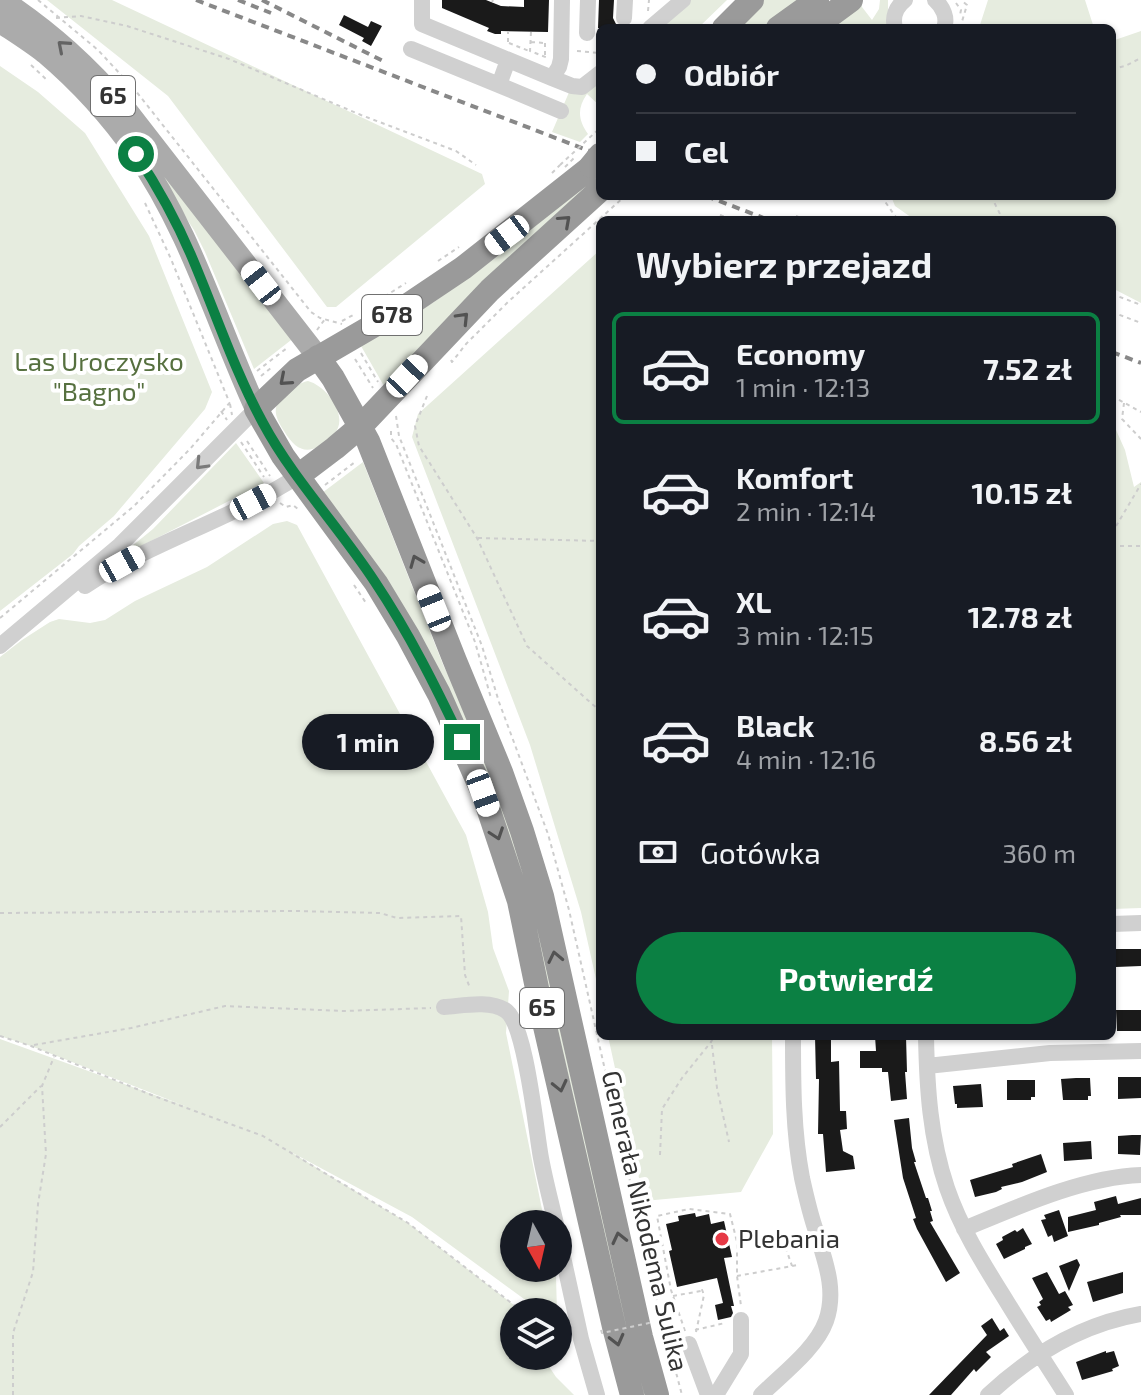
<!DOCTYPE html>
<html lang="pl">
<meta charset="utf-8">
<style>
:root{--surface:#171b24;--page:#20242c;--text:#f1f3f6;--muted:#9ea1a6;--line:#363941;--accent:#0b8043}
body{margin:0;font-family:"Exo 2",sans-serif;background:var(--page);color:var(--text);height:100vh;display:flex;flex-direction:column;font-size:30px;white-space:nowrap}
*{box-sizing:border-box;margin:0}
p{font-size:26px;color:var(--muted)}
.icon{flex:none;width:44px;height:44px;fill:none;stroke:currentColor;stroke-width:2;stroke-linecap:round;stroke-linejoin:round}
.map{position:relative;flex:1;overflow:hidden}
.drawer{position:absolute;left:596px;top:216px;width:520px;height:824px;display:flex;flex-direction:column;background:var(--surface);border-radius:12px;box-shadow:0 2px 6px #0004}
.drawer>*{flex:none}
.top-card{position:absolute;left:596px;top:24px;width:520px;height:176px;border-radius:12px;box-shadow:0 2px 6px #0004;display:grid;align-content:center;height:176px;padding:0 40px;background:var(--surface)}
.needle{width:52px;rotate:172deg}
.controls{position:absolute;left:500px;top:1210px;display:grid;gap:16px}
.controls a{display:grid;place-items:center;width:72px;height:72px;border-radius:50%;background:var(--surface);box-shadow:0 2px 6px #0004;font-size:40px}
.end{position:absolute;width:36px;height:36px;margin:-18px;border:10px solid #0b8043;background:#fff;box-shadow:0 0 0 4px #fff}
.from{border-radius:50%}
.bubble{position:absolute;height:56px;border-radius:28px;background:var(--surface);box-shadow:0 2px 6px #0004;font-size:26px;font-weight:700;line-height:56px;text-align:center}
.car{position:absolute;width:24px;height:48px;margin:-24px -12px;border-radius:10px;box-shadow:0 0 6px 2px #0007;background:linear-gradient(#fff 24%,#345 0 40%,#fff 0 76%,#345 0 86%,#fff 0)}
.top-card b{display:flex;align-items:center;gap:28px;height:76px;font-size:30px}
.top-card b+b{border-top:2px solid var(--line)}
.top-card i{width:20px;height:20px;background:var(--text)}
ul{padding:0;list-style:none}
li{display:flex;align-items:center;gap:24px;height:112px;margin:0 16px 12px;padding:0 24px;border:4px solid transparent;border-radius:12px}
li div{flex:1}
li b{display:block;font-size:30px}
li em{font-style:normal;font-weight:700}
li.on{border-color:var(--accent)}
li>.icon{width:72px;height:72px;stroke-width:1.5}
h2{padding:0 40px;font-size:36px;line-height:96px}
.pay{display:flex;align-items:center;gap:20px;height:88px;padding:0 40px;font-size:30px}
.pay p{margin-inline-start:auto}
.button{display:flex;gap:16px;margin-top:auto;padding:16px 40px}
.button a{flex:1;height:92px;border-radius:48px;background:var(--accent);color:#fff;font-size:32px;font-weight:700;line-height:92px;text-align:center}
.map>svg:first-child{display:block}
.green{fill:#e6ecdf}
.building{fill:#1a1a1a}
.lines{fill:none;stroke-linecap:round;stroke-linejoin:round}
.path{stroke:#cdcdcd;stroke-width:2;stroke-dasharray:4 4;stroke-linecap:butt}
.minor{stroke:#d0d0d0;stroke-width:16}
.major{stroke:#ababab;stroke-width:22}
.highway{stroke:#9a9a9a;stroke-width:24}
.rail{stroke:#888;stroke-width:4;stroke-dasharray:8 6;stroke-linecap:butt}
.path-bridge{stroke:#cdcdcd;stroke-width:2;stroke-dasharray:4 4;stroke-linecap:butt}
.highway-bridge{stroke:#9a9a9a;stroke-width:24}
.oneway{stroke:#636363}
.oneway2{stroke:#525252}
.oneway3{stroke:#7a7a7a}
.route{stroke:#0b8043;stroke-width:10}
.poi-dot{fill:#e63946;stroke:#fff;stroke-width:3}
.labels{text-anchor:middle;stroke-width:8;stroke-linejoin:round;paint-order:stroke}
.shield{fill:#fff;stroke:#707070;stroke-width:2}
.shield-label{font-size:24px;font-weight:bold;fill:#333}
.park-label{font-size:26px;fill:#56703f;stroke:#fff}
.street-label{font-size:26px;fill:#333;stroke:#fff}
.poi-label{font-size:26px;fill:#333;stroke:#fff;text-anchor:start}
</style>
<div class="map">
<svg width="1141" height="1395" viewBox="0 0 1141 1395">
<rect width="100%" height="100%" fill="#fff"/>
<path class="green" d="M47,0h65l370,174 3,10 -149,123h-9l-159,-211z
M688,0h39l-29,28h-43z
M761,0h42l-38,28h-33z
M880,0h8v28h-65l39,-25v4l10,13 7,-11z
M988,0h97l9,28h-115z
M1141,31v272l-29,-15v-68h-197l-20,-14 -4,-10h221v-155z
M0,66l38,26 47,41 64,103 63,156 -7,17 -91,107 -35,30 -6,8 -73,57z
M600,75v31l-13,-12c-10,14 -9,26 1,40l-8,8 -28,-10 18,-42z
M134,139l161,198 -41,32 -49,-117 -11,-22z
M590,180l4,3 -210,203 -23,-40 73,-44 68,-49z
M600,250v747l-19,-85 -51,-167 -118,-308 6,-23z
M308,381c19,5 42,36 26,53 -21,21 -35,22 -50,-3 -10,-16 -13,-25 3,-38 7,-6 12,-10 21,-12z
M1112,421l13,29 9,37 7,-5v426l-29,1z
M236,443l28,40 -148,76 37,-30z
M363,462l81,205 25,46 55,149 126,533h-9l-125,-532 -194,-370z
M287,521l10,4 169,310 22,77 5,36 16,43 -3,42 39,191h-31v44h41l1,9 1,35 -22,-5 -123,-90 -123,-66 119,72 115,89h-9v44h28l14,21 18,18h-574v-356l185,67 -154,-60 -31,-10v-379l22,-17 28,-18 9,-3 31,4 15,-3 30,-19 72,-34 66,-43z
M608,1036h164l1,98 -32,58 -97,9z"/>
<path class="building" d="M442,0h44l15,6 23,1v-7h25l-1,32 -47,-1v3h-6l-8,-3 2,-3 -47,-20z
M599,0h15l-1,18 5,10h-20z
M344,15l24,12 3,-6 11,5 -11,20 -9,-5 2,-3 -25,-13z
M1116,949h25v17l-25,1z
M1116,1010h25v21h-24z
M815,1036h16v26l8,-1 1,50h6l1,18 -7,1 3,21 10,5 2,13 -29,3 -3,-38h-5l1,-55h-3z
M875,1036h31l1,36h-2l2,27 -16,2 -3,-29h-6v-4h-22v-17h16z
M1118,1077h23v21l-23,1z
M1076,1078h14l1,18h-3v4h-25l-2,-21z
M1007,1080h28v17h-4v3h-24z
M981,1084l2,23 -26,1v-4h-2l-2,-18z
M909,1118l3,30 4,14h-2l12,36h2l4,13h-2l3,10 -3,1 30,51 -14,9 -29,-53 -4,-10 3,-1 -13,-40 -9,-58z
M1132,1135h9l-1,20 -22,-1v-18z
M1091,1141l1,18 -28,2 -1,-18z
M1041,1154l6,18 -25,10 -21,5 1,2 -6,3 -21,5 -5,-17 43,-13 -1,-3z
M1116,1196l2,8 23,-6v17h-21l1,2 -22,6v2l-31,7v-15l28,-7 -2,-8z
M1059,1210l9,26 -14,6 -2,-7 -4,2 -7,-17 5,-1 -2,-4z
M695,1213l1,4 13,-3 2,10 13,-3 8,36 -8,1 10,48h-3l2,7 -2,4 -13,3 -3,-15 8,-2 -6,-25 -40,9 -8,-36 3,-1 -6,-26 13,-3 -1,-5z
M1023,1228l9,16 -7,3v2l-21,10 -8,-15 7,-4 -1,-3 13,-7 2,2z
M1077,1259l3,6 -11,26 -10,-25z
M1047,1272l12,22 6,-3 8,14 -5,2 3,3 -20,12 -1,-3 -4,2 -9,-14 4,-2 -2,-3 4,-3 -11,-21z
M1123,1272v21l-30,9 -6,-20z
M992,1318l8,13 4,-3 5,8 -23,16 5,5 -15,15 -2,-3 -23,26h-22l58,-60 -6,-9z
M1106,1351v2l8,-2 5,15 -7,3 1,2 -31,9 -6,-18z"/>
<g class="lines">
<path class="path" d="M38,0l60,50 37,40 176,222 9,6 22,6
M492,2l1,-2
M956,3l5,7 -1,5
M648,11l1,-11
M56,18l25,-2 46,10 102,33 132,56 95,36 20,14
M960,28l7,-23 -6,-5
M531,32l-1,19 18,7
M508,42v-11
M531,42l13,1
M509,43l20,8
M545,43v14
M577,51l23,2
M31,65l16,15
M1112,69l13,-3 16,-8
M552,173l8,-8
M881,196l17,24
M991,196l12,24
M145,203l26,56 57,140
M720,215l12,5
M796,216l11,4
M438,261l21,-14
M1112,294l29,11
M371,305l35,-22
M1112,312l29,11
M342,321l13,-7
M317,330l8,-11
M361,353l17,29
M355,359l18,29
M451,360l1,2 14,-18 42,-42 117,-106
M257,371l30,-23
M261,376l11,-9
M427,396l-12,30 4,20 58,92 50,108 73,65
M1112,396l29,16
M1124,403l-2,16 19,20
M230,404l2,11
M221,411l6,9
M396,416l3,20 83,210 17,56 49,132 21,76 87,387 26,98
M391,431v7l5,6 79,198 16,56
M247,441l23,35
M241,442l23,35
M325,485l30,-23
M280,503l6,4 7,-2 5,4
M1112,533l29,-49
M478,538l122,3
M1112,546h29
M354,585l12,18
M0,618l134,-112 56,-57 42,-49
M0,913l296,-2 84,2 17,5 64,-2 4,59 5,13
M0,1036l31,10 123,50 109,40 145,87 115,89
M34,1045l97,-17 94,-22 118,5 88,-3
M712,1045l5,43 12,54
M0,1127l41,-41
M660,1155l2,-46 20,-31 29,-36 3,-6
M783,1240l9,26
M737,1276l61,-11
M673,1296l28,-5
M695,1330l30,-7
M685,1331l-14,-41 -14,-74 32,-7 41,5 7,28v34l4,30
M696,1332l8,-37 -3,-8
M558,1333l7,2
M13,1395v-62l20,-61 5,-68 8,-50 -4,-68 12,-29"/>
<path class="minor" d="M422,0v24l130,54 20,8 10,1 18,-14
M935,0c8,7 13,18 9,28
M624,18l1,-18
M650,28l33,-28
M895,28c-3,-11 1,-21 10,-28
M587,33l1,-33
M411,49l88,36 9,-25
M552,78l7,-11 2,-8 1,-59
M499,85l62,26
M85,586c67,-44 145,-66 213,-110
M0,646l120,-101 136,-136
M1112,924l29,-1
M444,1007c18,-1 44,-7 61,3 21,12 31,122 36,148 4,22 10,44 15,66
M926,1036c1,52 4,102 21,152 14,41 37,77 60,114 19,31 39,62 59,93
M927,1066l123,-13 91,-2
M964,1229c53,-22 119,-52 177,-54
M558,1234l23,105 16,56
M689,1344l19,51
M716,1395l25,-41v-34
M761,1395c21,-21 55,-46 65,-74 11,-31 -1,-60 -10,-90 -6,-17 -10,-35 -14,-53 -9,-47 -9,-95 -9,-142
M988,1395c44,-41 94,-71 153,-81"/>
<path class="major" d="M2,0c50,33 85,66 125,111l191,246
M0,22c15,10 31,20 45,31 34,29 66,64 91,100 54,77 81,171 120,256"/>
<path class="highway" d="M724,28l28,-28
M778,28l39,-28
M813,28l38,-28
M600,160l-137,108 -61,41 -105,61 -41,39 27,47 93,127 32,53 31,58 44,99 36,108 25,121 71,309 17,64
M318,357l15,21 35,63 87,220 46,111 21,59 20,65 99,441 16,58
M298,476l37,-28 26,-22 129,-136 110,-100"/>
<path class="rail" d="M196,0l404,155
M238,0l33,13
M262,0l121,61
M706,196l63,24
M1112,352l29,11"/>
<path class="path-bridge" d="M560,165l40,-37
M565,167l10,-10
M601,1330l1,3 47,-10 -1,-4"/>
<path class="highway-bridge" d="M591,166l9,-11"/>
</g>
<defs><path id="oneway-chevron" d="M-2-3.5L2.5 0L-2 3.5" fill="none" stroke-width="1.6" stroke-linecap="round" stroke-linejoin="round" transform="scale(2)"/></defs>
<use class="oneway" href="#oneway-chevron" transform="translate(63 46) rotate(-139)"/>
<g class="oneway2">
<use href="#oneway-chevron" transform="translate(565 221) rotate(-42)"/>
<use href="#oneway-chevron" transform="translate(463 318) rotate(-46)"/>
<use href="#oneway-chevron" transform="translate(285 380) rotate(139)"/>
<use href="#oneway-chevron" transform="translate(416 561) rotate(-112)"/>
<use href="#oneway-chevron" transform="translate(497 834) rotate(71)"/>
<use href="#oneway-chevron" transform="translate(555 957) rotate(-102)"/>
<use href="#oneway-chevron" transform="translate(560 1086) rotate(77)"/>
<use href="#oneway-chevron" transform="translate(619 1238) rotate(-103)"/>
<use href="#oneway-chevron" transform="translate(617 1340) rotate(76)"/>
</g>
<use class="oneway3" href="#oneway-chevron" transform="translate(201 464) rotate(134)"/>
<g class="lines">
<path class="route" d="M136,154c21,32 40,66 55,101 24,56 43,115 72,168 30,56 77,105 112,159 34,51 61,105 87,160"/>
</g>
<circle class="poi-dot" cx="722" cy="1239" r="8"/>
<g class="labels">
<g class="shield">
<rect x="91" y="76" width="44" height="40" rx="6"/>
<rect x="362" y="295" width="60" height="40" rx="6"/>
<rect x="520" y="988" width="44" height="40" rx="6"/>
</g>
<g class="shield-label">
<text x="113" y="104">65</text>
<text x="392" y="323">678</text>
<text x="542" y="1016">65</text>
</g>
<g class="park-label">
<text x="99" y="371">Las Uroczysko<tspan x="99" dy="30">"Bagno"</tspan></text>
</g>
<g class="street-label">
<text transform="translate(645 1221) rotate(77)" y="9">Generała Nikodema Sulika</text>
</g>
<g class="poi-label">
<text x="738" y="1248">Plebania</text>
</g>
</g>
</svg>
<div class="controls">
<a><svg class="needle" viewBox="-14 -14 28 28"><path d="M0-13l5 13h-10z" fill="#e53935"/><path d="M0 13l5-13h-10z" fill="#9ea1a6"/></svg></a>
<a><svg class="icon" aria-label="layers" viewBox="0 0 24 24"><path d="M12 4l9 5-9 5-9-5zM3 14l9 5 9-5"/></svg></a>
</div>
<i class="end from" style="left:136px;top:154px"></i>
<i class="end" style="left:462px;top:742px"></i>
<div class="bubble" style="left:302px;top:714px;width:132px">1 min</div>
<i class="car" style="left:507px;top:235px;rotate:233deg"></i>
<i class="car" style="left:261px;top:283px;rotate:322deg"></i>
<i class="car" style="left:407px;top:376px;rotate:43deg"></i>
<i class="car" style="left:253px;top:502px;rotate:62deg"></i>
<i class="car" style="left:122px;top:564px;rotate:61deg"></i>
<i class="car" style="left:434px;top:608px;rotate:338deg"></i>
<i class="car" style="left:483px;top:793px;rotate:160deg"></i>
<div class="top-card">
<b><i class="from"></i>Odbiór</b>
<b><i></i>Cel</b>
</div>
<section class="drawer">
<h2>Wybierz przejazd</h2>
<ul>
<li class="on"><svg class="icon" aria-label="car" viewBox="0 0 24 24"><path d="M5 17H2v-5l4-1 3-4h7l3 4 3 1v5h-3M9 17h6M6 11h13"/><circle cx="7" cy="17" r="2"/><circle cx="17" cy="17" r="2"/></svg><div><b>Economy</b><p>1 min · 12:13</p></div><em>7.52 zł</em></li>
<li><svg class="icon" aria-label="car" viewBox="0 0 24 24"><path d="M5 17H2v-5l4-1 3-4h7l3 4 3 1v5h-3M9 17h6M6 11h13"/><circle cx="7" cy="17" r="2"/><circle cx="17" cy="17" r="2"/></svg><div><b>Komfort</b><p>2 min · 12:14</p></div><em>10.15 zł</em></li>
<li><svg class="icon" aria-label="car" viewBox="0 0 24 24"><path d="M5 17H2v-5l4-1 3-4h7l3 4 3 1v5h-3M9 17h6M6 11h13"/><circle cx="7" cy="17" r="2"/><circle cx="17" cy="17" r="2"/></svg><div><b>XL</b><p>3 min · 12:15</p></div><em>12.78 zł</em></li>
<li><svg class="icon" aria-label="car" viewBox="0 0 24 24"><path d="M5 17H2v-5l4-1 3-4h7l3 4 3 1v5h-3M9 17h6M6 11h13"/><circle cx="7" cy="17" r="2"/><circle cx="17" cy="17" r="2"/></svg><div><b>Black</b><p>4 min · 12:16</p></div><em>8.56 zł</em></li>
</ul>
<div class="pay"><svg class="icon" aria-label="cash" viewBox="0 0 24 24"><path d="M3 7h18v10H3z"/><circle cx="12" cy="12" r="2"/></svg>Gotówka<p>360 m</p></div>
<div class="button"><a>Potwierdź</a></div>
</section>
</div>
